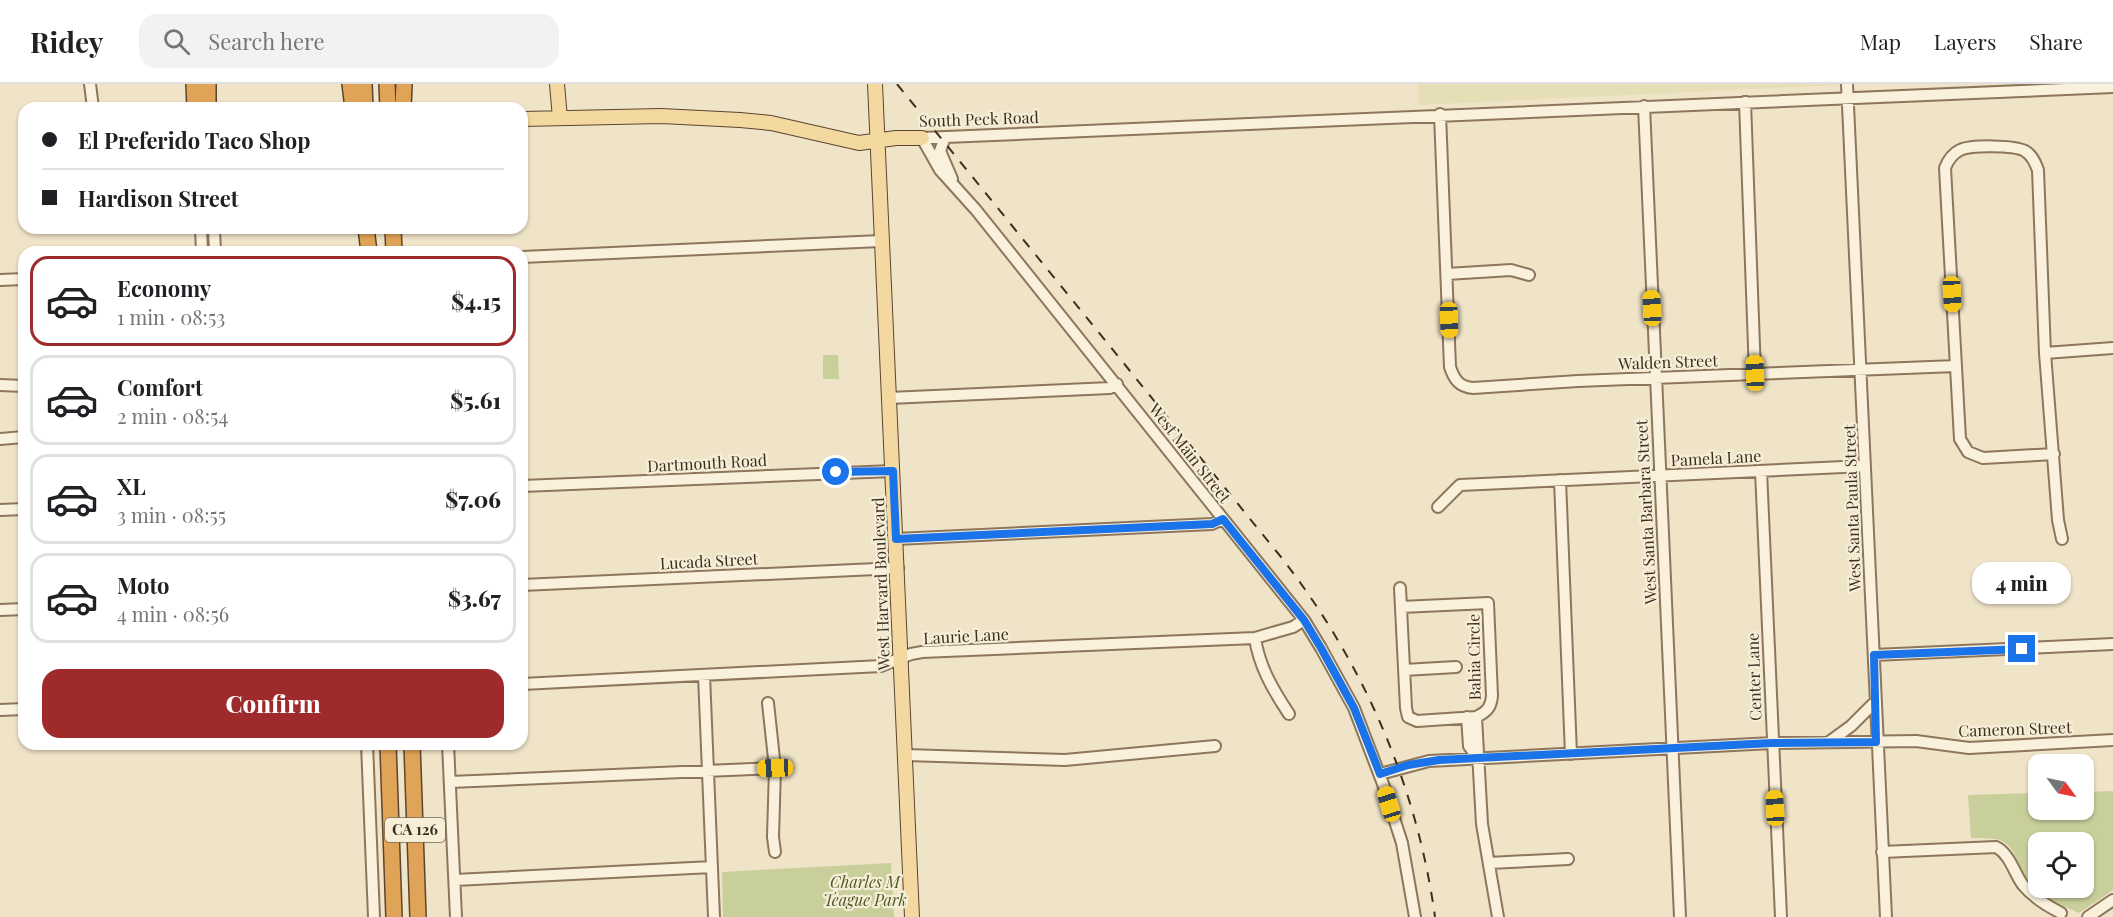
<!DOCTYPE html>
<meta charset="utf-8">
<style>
:root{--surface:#fff;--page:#f2f2f2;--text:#202124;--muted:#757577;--line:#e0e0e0;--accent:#9e2a2b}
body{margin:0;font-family:"Playfair Display",serif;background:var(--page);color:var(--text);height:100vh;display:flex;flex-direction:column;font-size:22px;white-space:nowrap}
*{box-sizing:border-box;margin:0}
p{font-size:20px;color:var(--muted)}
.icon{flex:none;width:33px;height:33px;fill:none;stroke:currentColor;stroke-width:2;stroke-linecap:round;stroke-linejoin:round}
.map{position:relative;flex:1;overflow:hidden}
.drawer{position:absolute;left:18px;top:162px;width:510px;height:504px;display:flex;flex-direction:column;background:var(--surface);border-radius:18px;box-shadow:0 2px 4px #0004}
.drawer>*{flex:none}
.top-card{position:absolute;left:18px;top:18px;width:510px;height:132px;border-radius:18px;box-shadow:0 2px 4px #0004;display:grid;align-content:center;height:132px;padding:0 24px;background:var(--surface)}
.needle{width:39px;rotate:123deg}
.controls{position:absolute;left:2028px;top:670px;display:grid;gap:12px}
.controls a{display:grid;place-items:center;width:66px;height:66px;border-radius:12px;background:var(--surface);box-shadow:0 2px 4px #0004;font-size:30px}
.end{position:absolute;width:27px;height:27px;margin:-14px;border:8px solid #1a73e8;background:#fff;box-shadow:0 0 0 3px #fff}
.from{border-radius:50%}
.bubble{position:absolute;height:42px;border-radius:18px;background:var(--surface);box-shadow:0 2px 4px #0004;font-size:20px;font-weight:800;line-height:42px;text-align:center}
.car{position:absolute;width:18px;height:36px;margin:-18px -9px;border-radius:8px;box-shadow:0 0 4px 2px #0007;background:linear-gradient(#f5c518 24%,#345 0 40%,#f5c518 0 76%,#345 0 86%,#f5c518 0)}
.top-card b{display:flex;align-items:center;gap:21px;height:57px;font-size:22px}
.top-card b+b{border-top:2px solid var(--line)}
.top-card i{width:15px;height:15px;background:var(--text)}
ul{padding:10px 0 0;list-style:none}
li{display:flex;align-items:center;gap:18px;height:90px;margin:0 12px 9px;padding:0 12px;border:3px solid var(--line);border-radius:18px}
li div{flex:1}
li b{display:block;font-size:22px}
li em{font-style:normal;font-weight:800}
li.active{border-color:var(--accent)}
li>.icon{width:54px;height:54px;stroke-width:1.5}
.cta{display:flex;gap:12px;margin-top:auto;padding:12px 24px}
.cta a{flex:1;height:69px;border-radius:18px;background:var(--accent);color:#fff;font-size:24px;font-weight:800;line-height:69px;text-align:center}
header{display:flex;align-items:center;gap:36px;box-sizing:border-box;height:84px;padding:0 30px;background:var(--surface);border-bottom:2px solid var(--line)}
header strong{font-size:28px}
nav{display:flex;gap:33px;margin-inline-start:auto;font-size:21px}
.search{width:420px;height:54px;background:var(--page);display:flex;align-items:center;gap:15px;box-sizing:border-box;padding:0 21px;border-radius:18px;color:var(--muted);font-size:22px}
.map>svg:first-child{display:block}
.farmland{fill:#e6deb5}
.green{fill:#c9cf9b;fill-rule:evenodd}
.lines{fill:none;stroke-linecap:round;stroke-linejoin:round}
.minor-casing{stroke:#8d765c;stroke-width:14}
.major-casing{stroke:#5b4430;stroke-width:16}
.highway-casing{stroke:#5b4430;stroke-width:18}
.minor{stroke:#faf1dc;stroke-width:10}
.major{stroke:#f3d9a0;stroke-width:14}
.highway{stroke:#e0a458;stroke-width:15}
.rail{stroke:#3d2e20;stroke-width:2;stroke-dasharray:10 10;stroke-linecap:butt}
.route{stroke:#1a73e8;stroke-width:8}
.labels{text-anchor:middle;stroke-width:4.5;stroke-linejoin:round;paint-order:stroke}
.shield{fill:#f7eed8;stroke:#756857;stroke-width:1.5}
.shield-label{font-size:15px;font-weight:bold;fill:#3d2e20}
.street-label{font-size:16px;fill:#3d2e20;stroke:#f7eed8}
.park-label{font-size:16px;font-style:italic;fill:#4d5a26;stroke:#f7eed8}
</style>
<header>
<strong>Ridey</strong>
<div class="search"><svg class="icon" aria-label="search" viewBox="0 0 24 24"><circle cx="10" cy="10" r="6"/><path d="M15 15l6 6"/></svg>Search here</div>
<nav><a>Map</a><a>Layers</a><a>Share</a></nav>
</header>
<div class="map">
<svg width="2113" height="833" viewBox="0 0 2113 833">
<rect width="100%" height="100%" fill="#f0e4c8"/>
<path class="farmland" d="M1418,0h440l-439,21z"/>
<path class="green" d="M823,271h15l1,24h-16z
M2113,707v99l-34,23c-17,-8 -36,-14 -49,-28 -13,-14 -12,-43 -35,-46 -8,-1 -16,-1 -24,-1l-3,-43 70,-2v17h46v-18zM2038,759h46v45h-46z
M891,779l3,54h-171l-1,-45z"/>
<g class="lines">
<defs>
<path id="minor" d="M90,0l3,24
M1847,0l39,833
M1745,18l10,271
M1644,22l36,811
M1440,30l10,253c4,12 9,20 23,21l105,-7 378,-15
M945,53l-5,14 12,28
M201,144l1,24
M214,144l1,24
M522,173l359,-16
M1447,190l64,-4 18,5
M0,196l24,-1
M2045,269l68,-5
M0,301l24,1
M889,314l221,-10 7,-4
M0,355l24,-2
M2054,370l-71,4 -15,-6 -8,-13 -15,-271c3,-8 7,-14 15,-18 11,-5 54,-5 65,1 7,4 10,11 13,19l7,183 13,167 4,19
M1761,387l20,446
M1560,396l11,274
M522,402l371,-15
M1438,423l22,-22 405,-19
M0,426l24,-1
M896,455l316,-15 11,-5
M522,501l376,-17
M1400,504l6,120 2,9 9,4 59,-4c11,-5 15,-10 16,-21l-4,-93 -87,4
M0,526l24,-1
M1255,554c4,28 18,52 34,76
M1874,571l239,-11
M1404,586l52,-3
M704,591l10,242
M522,600l359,-18 30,-12 11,-2 333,-14 38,-11 11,-7
M768,619l7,65 -2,69 2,15
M0,626l24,-1
M1467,633l2,29 9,12
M1476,633l6,107 16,93
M1829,658l22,-16 24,-24
M367,660l7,173
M448,660l8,173
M906,671l159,5 150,-14
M1380,690l49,-13 343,-18 144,-2 53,7 144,-8
M450,698l325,-14
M1882,768l114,-5c14,7 18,26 27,38 10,12 24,21 38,28
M1489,779l79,-4
M455,796l257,-13
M1415,833l-13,-74 -19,-59 -29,-76 -33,-60 -17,-28 -328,-410 -36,-40 -18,-32 1191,-51
M2088,833l25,-17"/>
<path id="major" d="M557,0l3,34
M875,0l37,833
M522,35l139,-3 79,4 31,3 88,20 37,-5h26"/>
<path id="highway" d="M194,0l1,24
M208,0v24
M350,0l3,24
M364,0l1,24
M387,0l1,24
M403,24l1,-24
M366,144l3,24
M393,144l1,24
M388,660l6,173
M412,660l6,173"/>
</defs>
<use href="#minor" class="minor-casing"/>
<use href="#major" class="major-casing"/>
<use href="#highway" class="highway-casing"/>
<use href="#minor" class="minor"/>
<use href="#major" class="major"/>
<use href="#highway" class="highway"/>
<path class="rail" d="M897,0l384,473c82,105 136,228 154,360"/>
</g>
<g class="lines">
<path class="route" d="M836,388l57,-1 3,68 316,-15 11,-5 81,101 17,28 33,60 26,66 28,-9 31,-5 333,-17 104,-1 -2,-87 148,-6"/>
</g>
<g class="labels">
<rect class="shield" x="385" y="734" width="60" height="24" rx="4.5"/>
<g class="shield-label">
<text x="415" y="751">CA 126</text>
</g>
<g class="street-label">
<text transform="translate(979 35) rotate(-2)" y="6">South Peck Road</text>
<text transform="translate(1668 278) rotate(-2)" y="6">Walden Street</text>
<text transform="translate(1190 369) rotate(52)" y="6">West Main Street</text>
<text transform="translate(1716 374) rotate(-3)" y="6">Pamela Lane</text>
<text transform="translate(707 379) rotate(-3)" y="6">Dartmouth Road</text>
<text transform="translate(1852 424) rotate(-92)" y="6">West Santa Paula Street</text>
<text transform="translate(1646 428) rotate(-93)" y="6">West Santa Barbara Street</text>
<text transform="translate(709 477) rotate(-3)" y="6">Lucada Street</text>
<text transform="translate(881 500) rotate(-92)" y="6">West Harvard Boulevard</text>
<text transform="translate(966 552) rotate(-3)" y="6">Laurie Lane</text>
<text transform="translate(1474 573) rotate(-91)" y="6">Bahia Circle</text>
<text transform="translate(1754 593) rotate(-92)" y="6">Center Lane</text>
<text transform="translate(2015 645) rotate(-2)" y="6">Cameron Street</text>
</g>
<g class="park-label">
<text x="865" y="804">Charles M<tspan x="865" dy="18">Teague Park</tspan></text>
</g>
</g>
</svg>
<div class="controls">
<a><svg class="needle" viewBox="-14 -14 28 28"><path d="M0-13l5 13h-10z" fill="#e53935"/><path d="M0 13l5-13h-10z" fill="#757577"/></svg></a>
<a><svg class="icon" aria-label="locate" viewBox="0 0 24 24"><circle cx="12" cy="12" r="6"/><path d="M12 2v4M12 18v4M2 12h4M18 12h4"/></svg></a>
</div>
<i class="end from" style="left:836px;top:388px"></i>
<i class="end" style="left:2022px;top:565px"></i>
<div class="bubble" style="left:1972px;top:478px;width:99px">4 min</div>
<i class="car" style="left:1952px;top:210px;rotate:177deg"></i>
<i class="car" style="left:1652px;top:224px;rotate:357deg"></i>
<i class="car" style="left:1449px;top:236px;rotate:178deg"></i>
<i class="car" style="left:1755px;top:289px;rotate:358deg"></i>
<i class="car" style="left:775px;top:684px;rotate:268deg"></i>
<i class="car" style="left:1389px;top:720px;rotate:343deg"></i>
<i class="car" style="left:1775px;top:724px;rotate:357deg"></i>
<div class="top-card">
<b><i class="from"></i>El Preferido Taco Shop</b>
<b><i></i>Hardison Street</b>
</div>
<section class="drawer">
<ul>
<li class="active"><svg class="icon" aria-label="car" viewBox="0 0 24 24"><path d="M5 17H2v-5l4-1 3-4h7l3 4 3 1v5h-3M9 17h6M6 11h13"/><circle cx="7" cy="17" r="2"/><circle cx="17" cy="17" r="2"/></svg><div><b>Economy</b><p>1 min · 08:53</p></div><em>$4.15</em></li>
<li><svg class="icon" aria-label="car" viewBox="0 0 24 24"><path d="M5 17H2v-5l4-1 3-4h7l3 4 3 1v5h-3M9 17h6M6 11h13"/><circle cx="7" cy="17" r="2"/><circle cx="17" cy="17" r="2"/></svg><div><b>Comfort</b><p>2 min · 08:54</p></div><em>$5.61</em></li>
<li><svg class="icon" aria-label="car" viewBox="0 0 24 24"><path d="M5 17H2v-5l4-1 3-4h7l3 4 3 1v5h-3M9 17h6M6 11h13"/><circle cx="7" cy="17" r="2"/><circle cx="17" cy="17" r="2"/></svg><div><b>XL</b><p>3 min · 08:55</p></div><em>$7.06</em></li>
<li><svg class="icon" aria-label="car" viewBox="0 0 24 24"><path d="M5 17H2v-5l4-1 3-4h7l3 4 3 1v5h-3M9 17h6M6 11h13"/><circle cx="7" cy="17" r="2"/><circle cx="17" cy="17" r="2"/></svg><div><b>Moto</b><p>4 min · 08:56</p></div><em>$3.67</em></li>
</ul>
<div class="cta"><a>Confirm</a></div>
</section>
</div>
